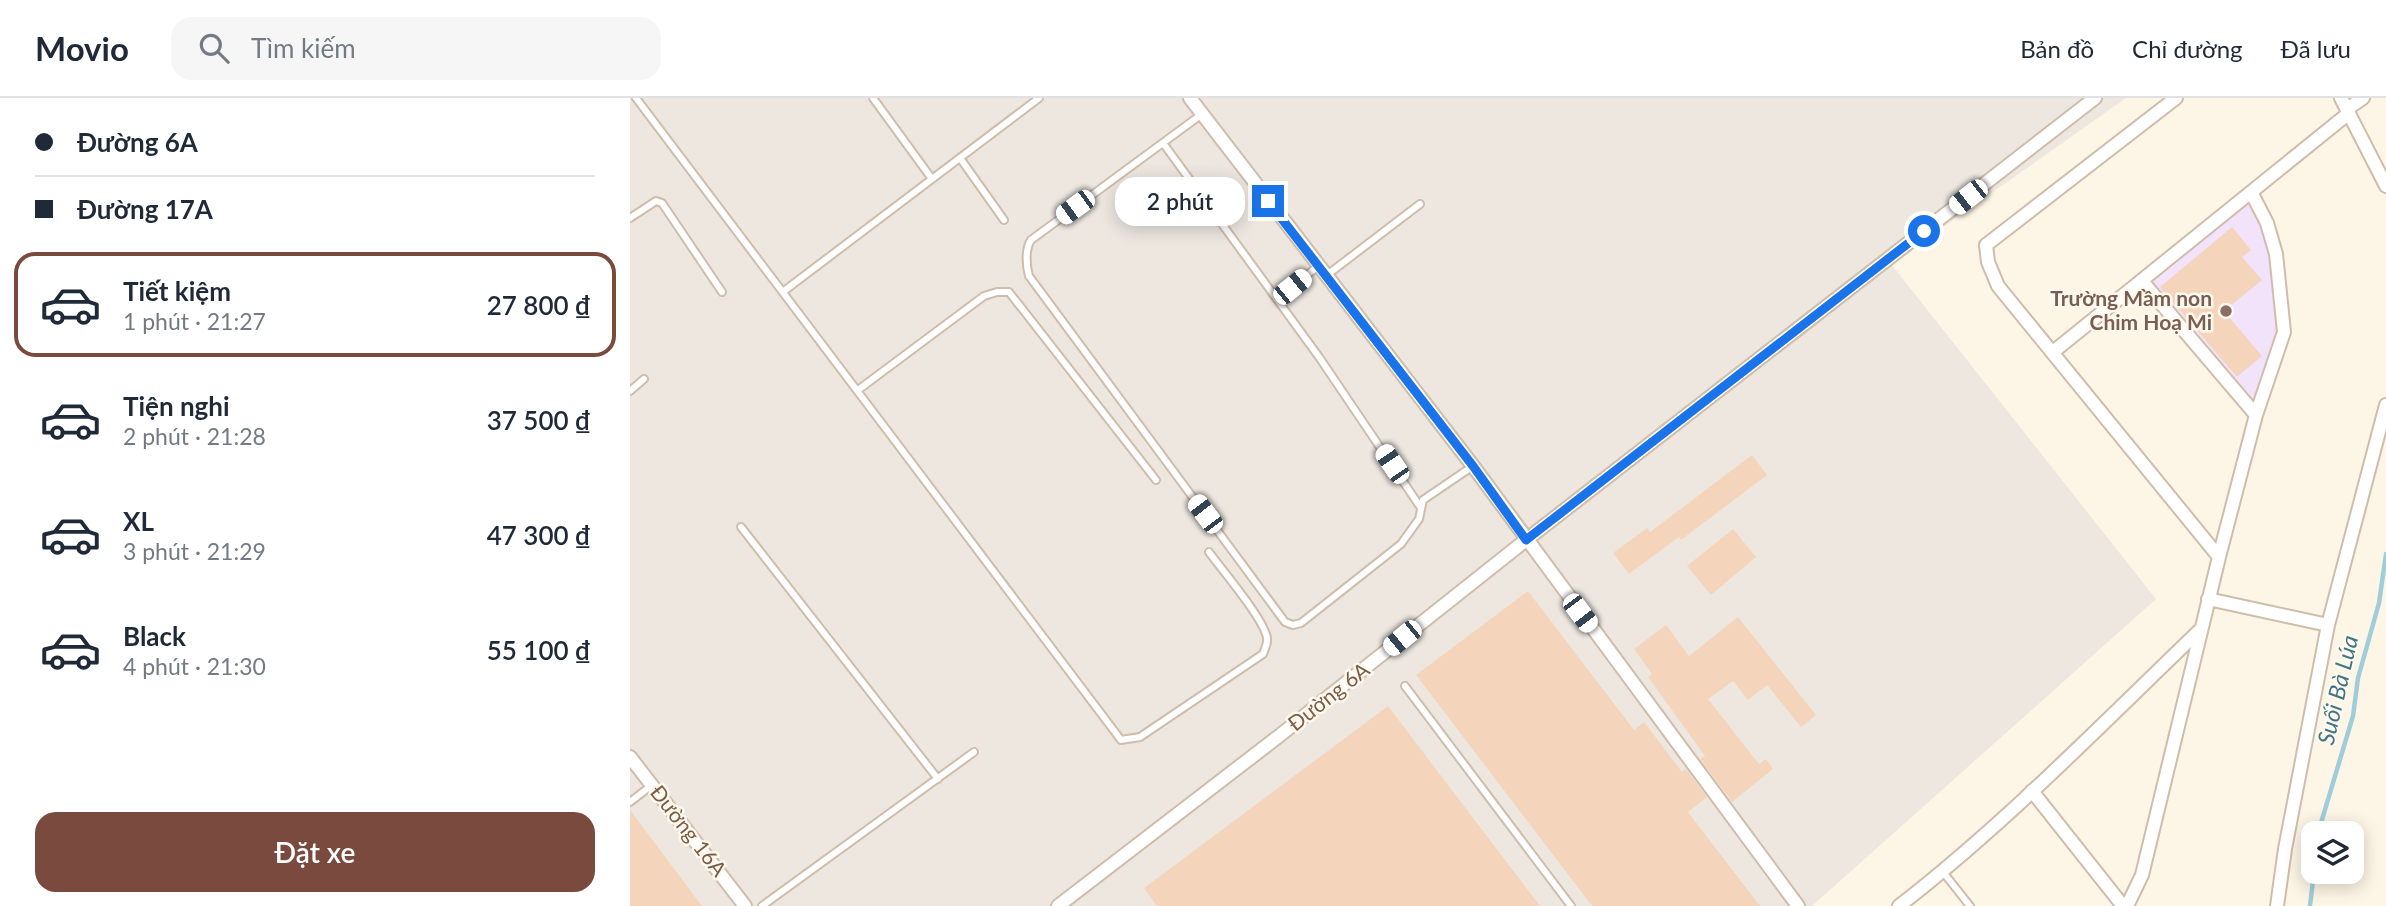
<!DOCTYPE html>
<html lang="vi">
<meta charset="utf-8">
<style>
:root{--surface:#fff;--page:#f6f6f7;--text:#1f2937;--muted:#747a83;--line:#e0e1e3;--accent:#7b4a3e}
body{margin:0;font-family:Lato,sans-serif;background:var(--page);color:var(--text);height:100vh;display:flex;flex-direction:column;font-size:26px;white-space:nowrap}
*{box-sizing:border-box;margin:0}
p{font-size:23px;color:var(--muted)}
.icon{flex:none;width:38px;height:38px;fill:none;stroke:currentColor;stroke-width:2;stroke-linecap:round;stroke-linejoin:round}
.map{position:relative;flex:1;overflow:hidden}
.drawer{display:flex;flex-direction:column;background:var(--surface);width:630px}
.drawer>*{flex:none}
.guide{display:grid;align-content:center;height:154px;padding:0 35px;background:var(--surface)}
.controls{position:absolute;left:1671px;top:723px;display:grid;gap:14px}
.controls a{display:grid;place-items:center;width:63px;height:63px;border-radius:14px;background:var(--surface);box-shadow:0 4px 18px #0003;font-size:35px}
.end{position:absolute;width:32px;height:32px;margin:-16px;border:9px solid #1a73e8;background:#fff;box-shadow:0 0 0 4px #fff}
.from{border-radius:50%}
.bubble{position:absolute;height:49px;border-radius:21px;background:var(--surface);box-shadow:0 4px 18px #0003;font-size:23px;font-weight:600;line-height:49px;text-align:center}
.car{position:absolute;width:21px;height:42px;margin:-21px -10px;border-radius:9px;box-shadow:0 0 5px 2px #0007;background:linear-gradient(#fff 24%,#345 0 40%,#fff 0 76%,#345 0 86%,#fff 0)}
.guide b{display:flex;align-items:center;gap:24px;height:66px;font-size:26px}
.guide b+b{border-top:2px solid var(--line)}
.guide i{width:18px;height:18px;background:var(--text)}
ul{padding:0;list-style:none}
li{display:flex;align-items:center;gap:21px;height:105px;margin:0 14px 10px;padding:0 21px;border:4px solid transparent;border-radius:21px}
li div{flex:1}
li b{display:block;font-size:26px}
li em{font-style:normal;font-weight:600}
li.selected{border-color:var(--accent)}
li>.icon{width:63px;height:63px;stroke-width:1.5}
.primary-button{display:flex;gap:14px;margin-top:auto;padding:14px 35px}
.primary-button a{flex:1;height:80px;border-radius:21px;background:var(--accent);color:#fff;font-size:28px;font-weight:600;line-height:80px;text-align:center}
header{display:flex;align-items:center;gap:42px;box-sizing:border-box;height:98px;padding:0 35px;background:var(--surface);border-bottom:2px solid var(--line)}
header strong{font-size:33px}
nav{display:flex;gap:38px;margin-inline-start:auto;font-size:24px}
.search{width:490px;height:63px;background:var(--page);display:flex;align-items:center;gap:18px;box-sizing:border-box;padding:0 24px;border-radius:21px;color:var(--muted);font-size:26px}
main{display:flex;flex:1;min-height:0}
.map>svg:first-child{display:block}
.industrial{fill:#ede7e0}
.education{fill:#f2e2fa}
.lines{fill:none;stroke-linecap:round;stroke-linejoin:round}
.stream{stroke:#9fceda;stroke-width:4.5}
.building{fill:#f4d5bc}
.service-casing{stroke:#cfbdab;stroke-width:10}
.minor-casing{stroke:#cfbdab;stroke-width:16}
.service{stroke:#fff;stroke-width:6}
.minor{stroke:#fff;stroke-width:12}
.route{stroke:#1a73e8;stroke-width:9}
.education-dot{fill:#8d6e63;stroke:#fff9ed;stroke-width:2.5}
.labels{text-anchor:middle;stroke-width:5;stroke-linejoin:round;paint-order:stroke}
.education-label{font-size:21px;font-weight:bold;fill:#785e54;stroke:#fff9ed;text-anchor:end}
.street-label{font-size:21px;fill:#775c49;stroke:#fff9ed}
.water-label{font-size:23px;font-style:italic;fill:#3f7684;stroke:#fff9ed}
</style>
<header>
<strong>Movio</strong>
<div class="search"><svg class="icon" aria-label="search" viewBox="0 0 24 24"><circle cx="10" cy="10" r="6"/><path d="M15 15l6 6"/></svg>Tìm kiếm</div>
<nav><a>Bản đồ</a><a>Chỉ đường</a><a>Đã lưu</a></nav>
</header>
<main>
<section class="drawer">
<div class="guide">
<b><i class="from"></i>Đường 6A</b>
<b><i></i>Đường 17A</b>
</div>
<ul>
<li class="selected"><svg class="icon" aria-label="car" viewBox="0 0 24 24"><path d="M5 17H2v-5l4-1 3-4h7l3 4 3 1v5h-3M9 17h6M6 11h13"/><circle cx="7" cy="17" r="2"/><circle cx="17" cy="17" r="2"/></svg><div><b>Tiết kiệm</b><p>1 phút · 21:27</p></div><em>27 800 ₫</em></li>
<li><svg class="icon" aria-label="car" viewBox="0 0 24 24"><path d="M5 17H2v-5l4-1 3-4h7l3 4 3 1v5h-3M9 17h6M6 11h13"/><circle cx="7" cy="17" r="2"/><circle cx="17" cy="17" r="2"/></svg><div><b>Tiện nghi</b><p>2 phút · 21:28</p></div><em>37 500 ₫</em></li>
<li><svg class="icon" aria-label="car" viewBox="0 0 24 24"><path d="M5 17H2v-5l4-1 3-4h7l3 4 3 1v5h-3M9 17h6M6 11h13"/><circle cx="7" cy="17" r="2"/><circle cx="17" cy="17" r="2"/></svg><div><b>XL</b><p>3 phút · 21:29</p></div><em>47 300 ₫</em></li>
<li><svg class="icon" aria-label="car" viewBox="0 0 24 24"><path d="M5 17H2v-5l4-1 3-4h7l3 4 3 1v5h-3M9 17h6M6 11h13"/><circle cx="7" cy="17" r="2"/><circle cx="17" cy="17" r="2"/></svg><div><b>Black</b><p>4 phút · 21:30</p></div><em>55 100 ₫</em></li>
</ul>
<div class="primary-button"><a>Đặt xe</a></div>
</section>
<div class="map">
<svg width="1756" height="808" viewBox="0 0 1756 808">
<rect width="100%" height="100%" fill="#fdf5e5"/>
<path class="industrial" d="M0,0h1496l-235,166 265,335 -344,307h-1182z"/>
<path class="education" d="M1620,102l13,25 8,31 8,76 -25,73 -104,-123z"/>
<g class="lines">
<path class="stream" d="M1688,735l35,-117 5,-38 21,-75 7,-49
M1680,808l4,-34"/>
</g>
<path class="building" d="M1602,129l19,23 -9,7 20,23 -38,31 38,45 -25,21 -77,-90z
M1122,357l15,20 -86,65 -2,-3 -50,37 -16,-21 34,-25 3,4z
M1103,431l23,28 -45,38 -24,-29z
M898,493l106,139 10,-8 38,50 4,-3 21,28 -19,15 72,94h-168l-176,-231z
M1108,519l78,98 -15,12 -34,-42 -19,15 -15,-19 -25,18 51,65 7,-5 7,10 -41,33 -32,-43 5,-3 -57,-79 4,-3 -18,-25 32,-24 23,31z
M758,608l152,200h-383l-13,-18z
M0,712l72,96h-72z"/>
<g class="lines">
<defs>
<path id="service" d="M6,0l485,642 19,-3 123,-83c2,-6 5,-10 4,-16 -3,-19 -45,-68 -58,-86
M243,0l59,81
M572,16l-171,126c-6,9 -5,25 -2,36l256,346 8,3 8,-2 100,-79 18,-25 4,-19 50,-34
M533,45l156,214 102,151
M330,60l44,62
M0,120l26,-17 6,2 60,89
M697,177l93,-71
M154,193l255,-193
M647,201l40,-32
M228,292l126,-94 13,-4h12l147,188
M0,293l14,-12
M111,429l197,252
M775,588l166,220
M0,704l22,-17
M1313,774l27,34
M132,808l212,-154"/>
<path id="minor" d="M560,0l283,368 325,440
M1546,0l-190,147 2,17 10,24 221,271
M1711,0l45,88
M1717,11l16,-11
M1512,183l114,134
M1423,254l296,-239
M1578,501l120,26
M0,659l115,149
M1402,693l91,115
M428,808l221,-170 247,-196 569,-442
M1269,808c107,-83 203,-182 302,-277
M1497,808l15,-31 77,-318 37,-142 28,-83 -8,-78 -9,-31 -16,-31
M1647,808l8,-57 43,-224 58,-220"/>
</defs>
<use href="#service" class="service-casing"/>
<use href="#minor" class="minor-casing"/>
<use href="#service" class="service"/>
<use href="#minor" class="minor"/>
</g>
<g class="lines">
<path class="route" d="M638,103l205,265 53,74 398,-309"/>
</g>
<circle class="education-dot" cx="1596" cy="213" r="7"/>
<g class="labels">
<g class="education-label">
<text x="1582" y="208">Trường Mầm non<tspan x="1582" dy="24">Chim Hoạ Mi</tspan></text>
</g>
<g class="street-label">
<text transform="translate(699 599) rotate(-38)" y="7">Đường 6A</text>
<text transform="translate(58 733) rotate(52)" y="7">Đường 16A</text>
</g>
<g class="water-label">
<text transform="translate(1708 592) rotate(-77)" y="8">Suối Bà Lúa</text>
</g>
</g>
</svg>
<div class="controls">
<a><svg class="icon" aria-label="layers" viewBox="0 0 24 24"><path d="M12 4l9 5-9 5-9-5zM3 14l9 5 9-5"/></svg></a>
</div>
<i class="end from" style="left:1294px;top:133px"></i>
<i class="end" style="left:638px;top:103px"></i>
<div class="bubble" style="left:485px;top:79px;width:130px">2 phút</div>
<i class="car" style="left:1338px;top:99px;rotate:232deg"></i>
<i class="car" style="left:445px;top:109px;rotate:234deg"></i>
<i class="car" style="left:662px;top:189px;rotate:51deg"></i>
<i class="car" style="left:762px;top:366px;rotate:326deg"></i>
<i class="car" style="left:575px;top:416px;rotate:323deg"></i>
<i class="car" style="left:950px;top:515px;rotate:143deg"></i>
<i class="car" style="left:772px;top:540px;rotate:231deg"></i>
</div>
</main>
